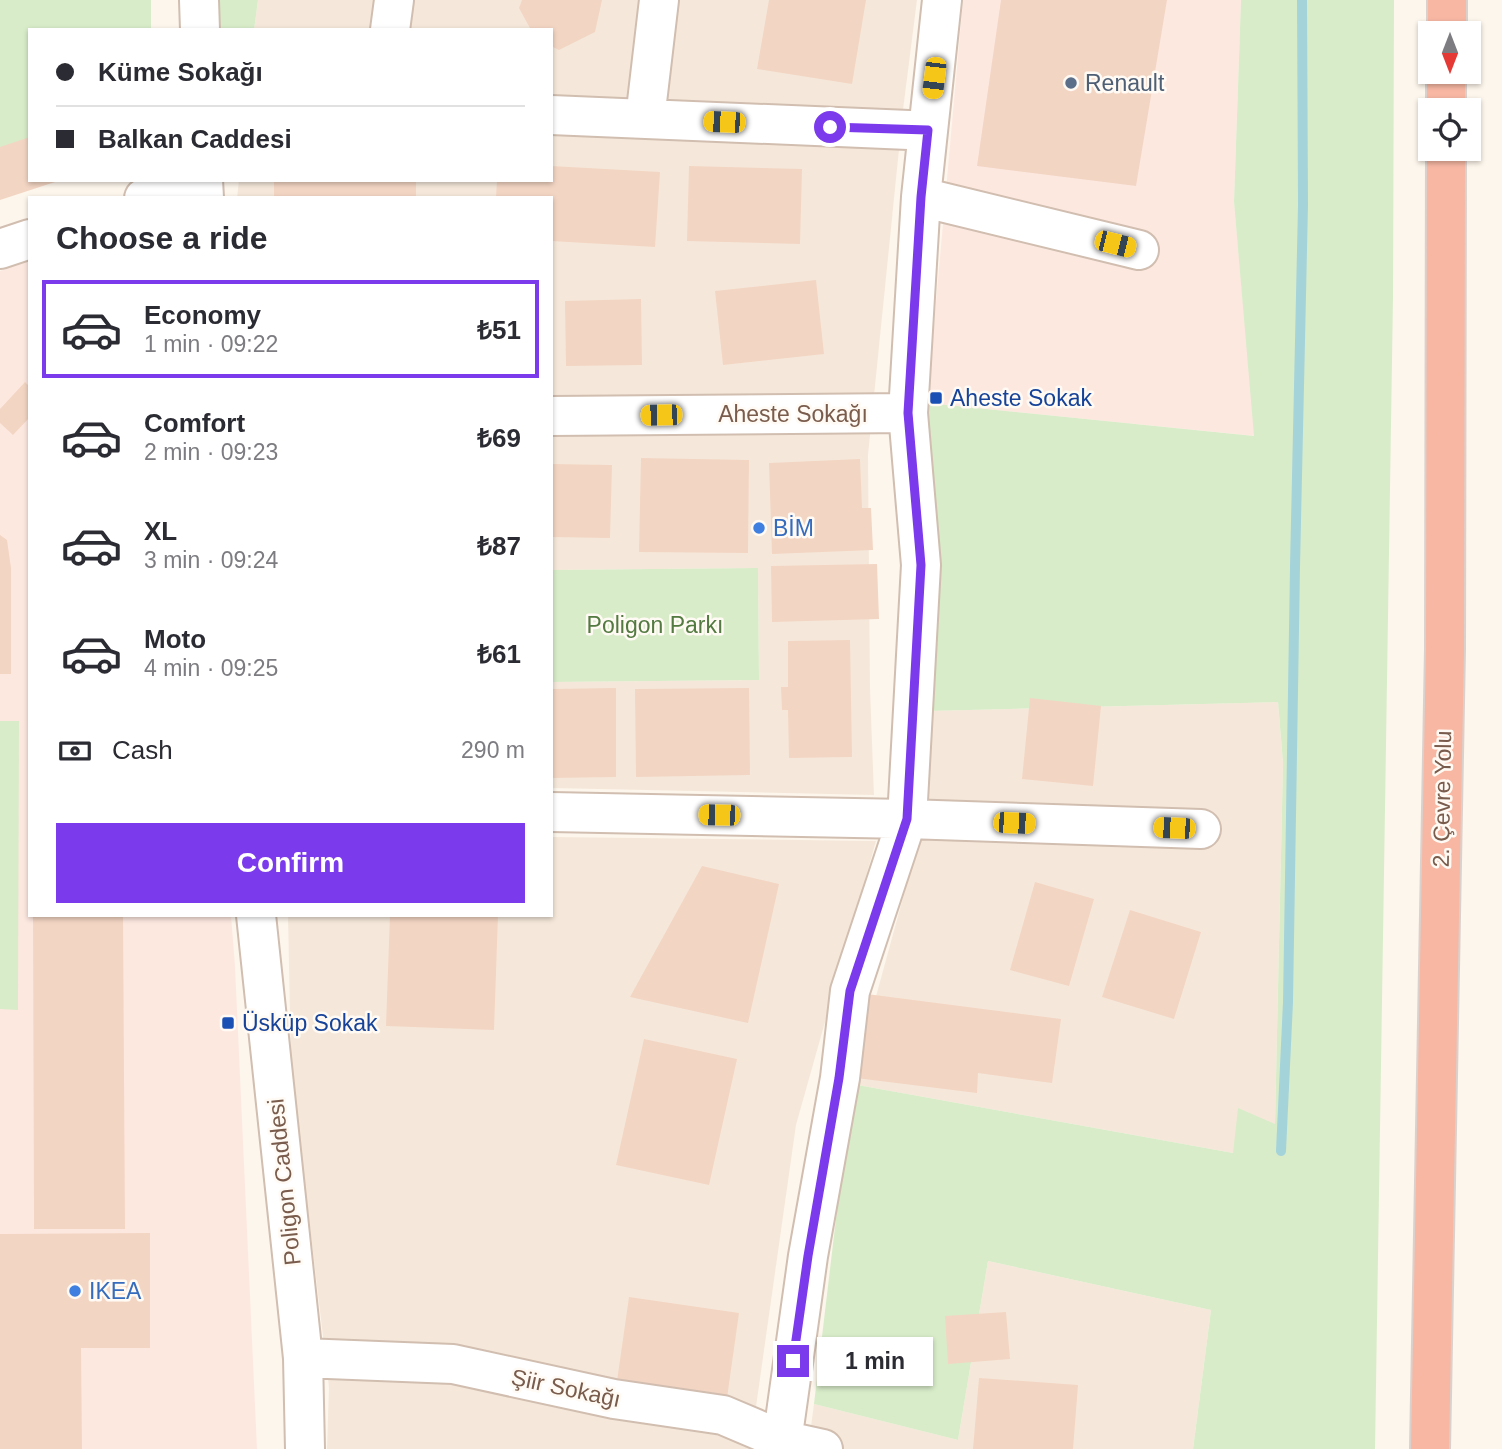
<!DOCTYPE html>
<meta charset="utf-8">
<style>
:root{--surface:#fff;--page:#f2f2f3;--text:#2b2b33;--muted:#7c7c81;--line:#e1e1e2;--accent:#7c3aed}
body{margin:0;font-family:Arial,sans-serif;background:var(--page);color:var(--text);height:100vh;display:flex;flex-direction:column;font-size:26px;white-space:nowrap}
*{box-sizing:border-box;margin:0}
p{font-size:23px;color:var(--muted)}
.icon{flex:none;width:38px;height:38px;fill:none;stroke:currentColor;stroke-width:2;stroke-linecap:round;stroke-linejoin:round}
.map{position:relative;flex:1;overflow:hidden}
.details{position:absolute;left:28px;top:196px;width:525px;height:721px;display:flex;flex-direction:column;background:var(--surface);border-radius:0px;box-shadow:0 2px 5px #0004}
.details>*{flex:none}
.banner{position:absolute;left:28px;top:28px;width:525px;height:154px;border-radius:0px;box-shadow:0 2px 5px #0004;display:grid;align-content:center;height:154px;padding:0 28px;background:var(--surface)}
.needle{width:46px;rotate:180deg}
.controls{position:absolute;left:1418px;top:21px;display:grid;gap:14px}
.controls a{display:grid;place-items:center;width:63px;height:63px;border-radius:0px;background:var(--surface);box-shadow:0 2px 5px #0004;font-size:35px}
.end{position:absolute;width:32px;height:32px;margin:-16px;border:9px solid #7c3aed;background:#fff;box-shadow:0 0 0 4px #fff}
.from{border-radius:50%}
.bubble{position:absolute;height:49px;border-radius:0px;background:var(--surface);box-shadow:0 2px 5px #0004;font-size:23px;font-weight:600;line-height:49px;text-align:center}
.car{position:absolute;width:21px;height:42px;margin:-21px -10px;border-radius:9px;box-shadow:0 0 5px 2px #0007;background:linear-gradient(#f5c518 24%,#345 0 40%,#f5c518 0 76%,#345 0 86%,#f5c518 0)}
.banner b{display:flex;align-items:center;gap:24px;height:66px;font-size:26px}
.banner b+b{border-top:2px solid var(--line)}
.banner i{width:18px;height:18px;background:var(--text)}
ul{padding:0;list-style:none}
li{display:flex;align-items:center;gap:21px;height:98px;margin:0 14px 10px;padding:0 14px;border:4px solid transparent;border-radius:0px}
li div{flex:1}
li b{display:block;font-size:26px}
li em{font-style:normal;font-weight:600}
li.active{border-color:var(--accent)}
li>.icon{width:63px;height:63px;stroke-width:1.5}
h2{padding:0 28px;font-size:32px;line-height:84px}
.pay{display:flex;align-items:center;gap:18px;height:77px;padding:0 28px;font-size:26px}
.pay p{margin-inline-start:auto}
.cta{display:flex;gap:14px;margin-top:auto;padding:14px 28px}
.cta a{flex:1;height:80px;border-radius:0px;background:var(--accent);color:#fff;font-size:28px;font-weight:600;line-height:80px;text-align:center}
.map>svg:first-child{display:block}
.residential{fill:#f5e8da}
.commercial{fill:#fde8e0}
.green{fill:#d8ecc9}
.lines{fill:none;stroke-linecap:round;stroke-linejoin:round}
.stream{stroke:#a5d3da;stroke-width:10}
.building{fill:#f3d5c3}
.minor-casing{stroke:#d1beb0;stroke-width:42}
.highway-casing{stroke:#dad1cd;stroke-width:42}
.minor{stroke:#fff;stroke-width:38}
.highway{stroke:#f7b7a3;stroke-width:38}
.route{stroke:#7c3aed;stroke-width:9}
.service-dot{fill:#5c6f8a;stroke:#fffaf3;stroke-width:2.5}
.transit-dot{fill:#1a4fb4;stroke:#fffaf3;stroke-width:2.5}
.shop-dot{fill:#3f7fe0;stroke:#fffaf3;stroke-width:2.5}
.labels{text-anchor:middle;stroke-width:5;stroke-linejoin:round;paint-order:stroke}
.service-label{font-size:23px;fill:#4e5e75;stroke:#fffaf3;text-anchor:start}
.transit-label{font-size:23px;fill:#164399;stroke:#fffaf3;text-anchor:start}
.street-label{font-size:23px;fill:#7a5c4d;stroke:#fffaf3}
.shop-label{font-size:23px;fill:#366cbe;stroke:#fffaf3;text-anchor:start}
.park-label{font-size:23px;fill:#537a41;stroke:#fffaf3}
</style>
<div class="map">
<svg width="1502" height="1449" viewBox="0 0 1502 1449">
<rect width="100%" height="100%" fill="#fdf6ec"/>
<path class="residential" d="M258,0h659l-14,110 -35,345 2,233 4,107 -323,-7v-106l208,-2 -1,-112 -207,2v-372h-314l2,-18h312v-150h-297z
M1278,702l5,61 -8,361 -42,29 -381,-69 66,-241 10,-132z
M551,837l325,4 -80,284 -46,324h-423l2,-62 -38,-320 -3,-152h263z
M988,1261l223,49 -18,139h-385l6,-45 144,36z"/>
<path class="commercial" d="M963,0h278l-7,202 21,234 -328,-33z
M30,261v654h201l4,51 22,483h-257v-1178z"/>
<path class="green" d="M0,0h151v30h-121v150l-30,12z
M214,0h44l-4,30h-41z
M1241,0h153l-1,296 -18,1153h-182l18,-139 -223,-49 -30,179 -144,-36 38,-320 381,69 5,-45 37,16 8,-361 -5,-61 -350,9 -1,-308 327,33 -20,-234z
M758,568l1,112 -208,2v-112z
M0,721h19l-1,289 -18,-1z"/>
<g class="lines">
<path class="stream" d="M1281,1151l7,-149 7,-435 8,-362 -1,-205"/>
</g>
<path class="building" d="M522,0h80l-7,32 -36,18 -8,-4v-16h-20l-12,-22z
M769,0h97l-14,84 -95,-15z
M1001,0h166l-31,186 -159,-20z
M30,137v43l28,1 -58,19v-53z
M551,166l109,6 -5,75 -104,-6v-43h-55l1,-18h54z
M689,166l113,3 -2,75 -113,-3z
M274,180h142v18h-142z
M816,280l8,74 -101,11 -8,-74z
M641,299l1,66 -76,1 -1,-65z
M25,382l5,5v30l-17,18 -13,-12v-14z
M641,458l108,2 -1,93 -109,-1z
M860,459l2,49h9l2,42 -101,4 -3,-91z
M551,464l61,1 -2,73 -59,-1z
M0,535l7,5 4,28v106h-11z
M877,564l2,55 -107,3 -1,-56z
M850,640l2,117 -63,1 -1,-48h-6l-1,-23h7v-46z
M616,688v89l-65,1v-89z
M749,688l1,87 -114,2 -1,-88z
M1030,698l71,8 -8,80 -71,-7z
M702,866l77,18 -31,139 -118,-26z
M1035,882l59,17 -25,87 -59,-16z
M1130,910l71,22 -27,87 -72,-22z
M33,915h90l2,314h-91z
M390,915h108l-4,115 -108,-4z
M859,993l202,26 -9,64 -74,-10 -1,20 -129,-16z
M644,1039l93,20 -28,126 -93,-20z
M150,1233v115h-69l1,101h-82v-215z
M629,1297l110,16 -13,92 -110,-17z
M1006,1312l4,47 -62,5 -3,-48z
M979,1378l99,7 -5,64h-100z"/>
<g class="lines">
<defs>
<path id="minor" d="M199,0l1,30
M390,30l4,-30
M551,115l358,15h19
M645,119l14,-119
M203,180l1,18
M921,197l218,53
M144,198l22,-9 12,-9
M0,249l30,-10
M551,416l357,-3
M551,812l356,7 294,10
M256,915l47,443 2,91
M303,1358l150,6 161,35 109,16 59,25 41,9
M781,1449l27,-193 32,-178 10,-87 57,-172 14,-254 -13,-152 13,-216 21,-197"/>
<path id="highway" d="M1447,33v-33
M1446,110v-38
M1430,1449l15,-800 1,-500"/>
</defs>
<use href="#minor" class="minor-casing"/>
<use href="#highway" class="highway-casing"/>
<use href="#minor" class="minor"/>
<use href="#highway" class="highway"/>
</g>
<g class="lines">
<path class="route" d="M793,1361l15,-105 31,-178 11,-87 57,-172 14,-254 -13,-152 13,-216 7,-67 -98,-3"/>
</g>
<circle class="service-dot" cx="1071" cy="83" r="7"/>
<g class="transit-dot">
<rect x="929" y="391" width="14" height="14" rx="3.5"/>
<rect x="221" y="1016" width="14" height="14" rx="3.5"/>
</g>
<g class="shop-dot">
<circle cx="759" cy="528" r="7"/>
<circle cx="75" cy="1291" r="7"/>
</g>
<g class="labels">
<g class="service-label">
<text x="1085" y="91">Renault</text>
</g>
<g class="transit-label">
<text x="950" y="406">Aheste Sokak</text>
<text x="242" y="1031">Üsküp Sokak</text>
</g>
<g class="street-label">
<text x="793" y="422">Aheste Sokağı</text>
<text transform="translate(1442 799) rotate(-89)" y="8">2. Çevre Yolu</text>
<text transform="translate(284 1182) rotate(-96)" y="8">Poligon Caddesi</text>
<text transform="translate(566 1388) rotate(12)" y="8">Şiir Sokağı</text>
</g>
<g class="shop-label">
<text x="773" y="536">BİM</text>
<text x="89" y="1299">IKEA</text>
</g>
<g class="park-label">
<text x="655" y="633">Poligon Parkı</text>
</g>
</g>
</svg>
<div class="controls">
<a><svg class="needle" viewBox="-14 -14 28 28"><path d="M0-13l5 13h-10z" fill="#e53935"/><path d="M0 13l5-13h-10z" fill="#7c7c81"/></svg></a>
<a><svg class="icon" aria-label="locate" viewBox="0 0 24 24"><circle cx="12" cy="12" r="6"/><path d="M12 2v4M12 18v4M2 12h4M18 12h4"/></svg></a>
</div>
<i class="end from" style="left:830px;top:127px"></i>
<i class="end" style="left:793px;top:1361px"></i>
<div class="bubble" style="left:817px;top:1337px;width:116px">1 min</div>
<i class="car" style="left:934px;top:78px;rotate:187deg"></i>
<i class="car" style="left:724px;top:122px;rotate:272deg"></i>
<i class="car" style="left:1115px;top:244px;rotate:104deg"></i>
<i class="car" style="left:661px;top:415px;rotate:269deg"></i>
<i class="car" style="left:719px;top:815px;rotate:271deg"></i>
<i class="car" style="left:1014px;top:823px;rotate:92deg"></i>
<i class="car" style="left:1174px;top:828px;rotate:272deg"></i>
<div class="banner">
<b><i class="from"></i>Küme Sokağı</b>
<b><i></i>Balkan Caddesi</b>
</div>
<section class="details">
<h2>Choose a ride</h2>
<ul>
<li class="active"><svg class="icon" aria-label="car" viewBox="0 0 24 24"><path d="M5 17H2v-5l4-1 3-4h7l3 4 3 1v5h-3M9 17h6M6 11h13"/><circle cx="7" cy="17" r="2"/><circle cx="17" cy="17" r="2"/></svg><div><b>Economy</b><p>1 min · 09:22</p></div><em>₺51</em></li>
<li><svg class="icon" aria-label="car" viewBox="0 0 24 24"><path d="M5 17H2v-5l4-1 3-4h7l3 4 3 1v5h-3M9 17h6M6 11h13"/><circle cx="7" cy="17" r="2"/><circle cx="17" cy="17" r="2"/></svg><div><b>Comfort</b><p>2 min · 09:23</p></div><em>₺69</em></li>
<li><svg class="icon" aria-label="car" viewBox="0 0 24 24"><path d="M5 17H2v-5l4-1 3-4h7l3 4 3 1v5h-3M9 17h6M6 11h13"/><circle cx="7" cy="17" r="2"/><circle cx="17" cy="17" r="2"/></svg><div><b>XL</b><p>3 min · 09:24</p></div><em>₺87</em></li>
<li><svg class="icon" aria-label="car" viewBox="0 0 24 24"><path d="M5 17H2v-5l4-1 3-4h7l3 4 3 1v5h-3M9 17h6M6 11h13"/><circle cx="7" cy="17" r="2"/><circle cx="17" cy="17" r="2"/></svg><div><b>Moto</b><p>4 min · 09:25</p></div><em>₺61</em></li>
</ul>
<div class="pay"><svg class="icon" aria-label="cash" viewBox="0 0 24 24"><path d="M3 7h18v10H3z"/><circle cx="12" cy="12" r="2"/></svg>Cash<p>290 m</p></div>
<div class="cta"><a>Confirm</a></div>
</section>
</div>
